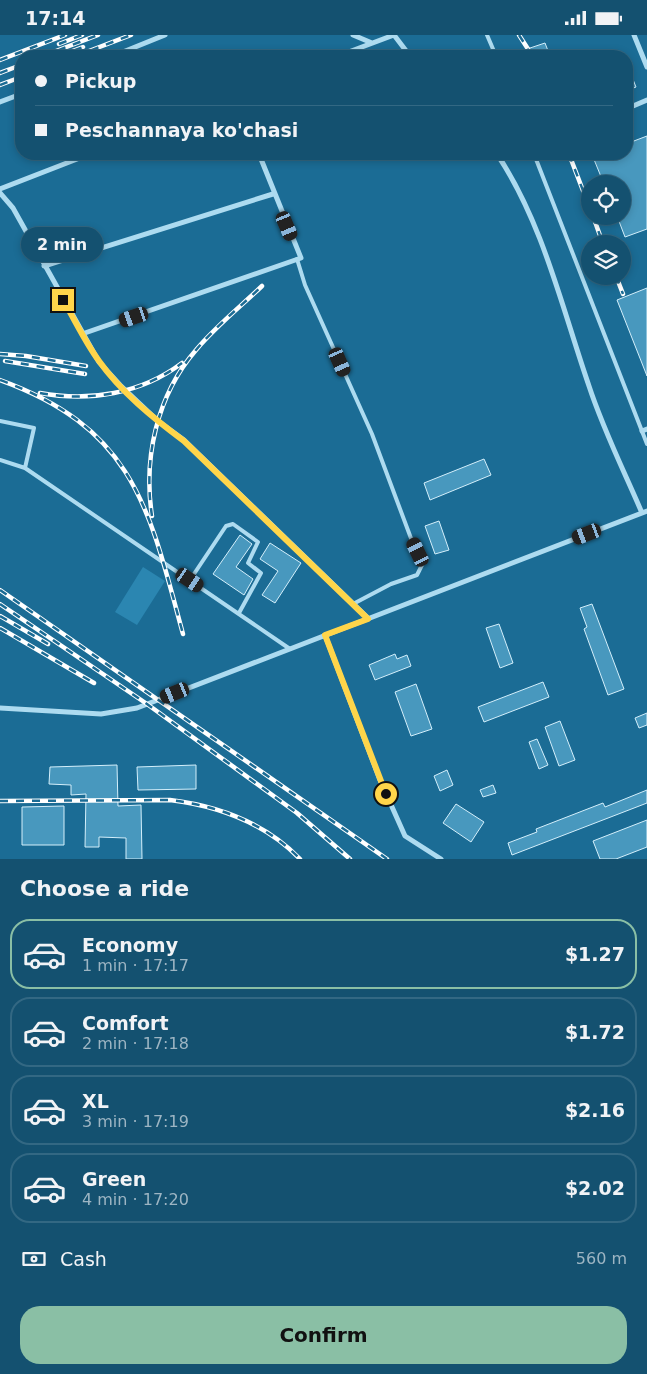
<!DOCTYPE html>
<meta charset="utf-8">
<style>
:root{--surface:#145170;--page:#1d5775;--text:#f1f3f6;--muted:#9db5c3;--line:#336883;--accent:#8abfa5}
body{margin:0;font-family:"DejaVu Sans",sans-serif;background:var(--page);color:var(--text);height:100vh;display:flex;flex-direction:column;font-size:19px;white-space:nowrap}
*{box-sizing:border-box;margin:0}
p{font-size:16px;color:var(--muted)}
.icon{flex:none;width:28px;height:28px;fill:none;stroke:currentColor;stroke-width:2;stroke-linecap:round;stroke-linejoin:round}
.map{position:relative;height:824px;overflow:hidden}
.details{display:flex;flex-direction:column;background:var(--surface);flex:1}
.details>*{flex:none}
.hud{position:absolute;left:15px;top:15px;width:618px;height:110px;border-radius:20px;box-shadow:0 2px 8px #0003,0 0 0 1px var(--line);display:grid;align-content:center;height:110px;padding:0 20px;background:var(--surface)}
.buttons{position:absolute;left:581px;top:140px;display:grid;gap:10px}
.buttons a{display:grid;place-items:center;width:50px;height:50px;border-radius:50%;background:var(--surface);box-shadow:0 2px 8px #0003,0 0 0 1px var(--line);font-size:25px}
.end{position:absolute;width:22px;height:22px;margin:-11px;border:6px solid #ffd54a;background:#111;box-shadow:0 0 0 2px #111}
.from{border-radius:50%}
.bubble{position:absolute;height:35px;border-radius:18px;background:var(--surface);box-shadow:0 2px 8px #0003,0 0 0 1px var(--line);font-size:16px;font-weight:700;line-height:35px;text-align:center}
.car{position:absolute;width:15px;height:30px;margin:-15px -8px;border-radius:6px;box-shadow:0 0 4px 1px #0007;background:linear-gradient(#222 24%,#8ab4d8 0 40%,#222 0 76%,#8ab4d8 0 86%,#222 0)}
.hud b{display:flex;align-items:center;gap:18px;height:48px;font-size:19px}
.hud b+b{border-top:1px solid var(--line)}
.hud i{width:12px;height:12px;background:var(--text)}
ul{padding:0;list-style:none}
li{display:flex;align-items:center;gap:15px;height:70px;margin:0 10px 8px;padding:0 10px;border:2px solid var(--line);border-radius:20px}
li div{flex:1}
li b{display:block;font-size:19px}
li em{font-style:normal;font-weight:700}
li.current{border-color:var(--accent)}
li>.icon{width:45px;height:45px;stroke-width:1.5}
h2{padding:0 20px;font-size:22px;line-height:60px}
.pay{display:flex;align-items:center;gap:12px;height:55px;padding:0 20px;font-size:19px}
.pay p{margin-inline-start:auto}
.action{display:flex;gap:10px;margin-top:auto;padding:10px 20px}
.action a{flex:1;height:58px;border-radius:20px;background:var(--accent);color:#111;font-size:20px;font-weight:700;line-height:58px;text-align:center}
.status{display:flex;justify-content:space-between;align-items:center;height:35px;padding:0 25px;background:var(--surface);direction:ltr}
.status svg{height:14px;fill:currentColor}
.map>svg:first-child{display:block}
.green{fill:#2b86b1}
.building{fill:#4898be;stroke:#d4effb}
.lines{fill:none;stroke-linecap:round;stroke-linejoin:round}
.lane{stroke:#addbf0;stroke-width:4}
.street{stroke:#addbf0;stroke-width:5}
.rail-casing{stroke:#fff;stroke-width:4.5}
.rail{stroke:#1b6c95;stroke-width:2.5;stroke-dasharray:8;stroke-linecap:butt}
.route{stroke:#ffd54a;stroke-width:6}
</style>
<div class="status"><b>17:14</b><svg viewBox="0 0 49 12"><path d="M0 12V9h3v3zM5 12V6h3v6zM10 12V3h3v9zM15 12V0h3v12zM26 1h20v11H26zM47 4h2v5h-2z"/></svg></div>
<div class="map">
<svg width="647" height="824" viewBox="0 0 647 824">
<rect width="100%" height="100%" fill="#1b6c95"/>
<path class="green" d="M143,532l22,14 -28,44 -22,-13z"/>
<path class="building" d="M545,8l5,13h-41v-1z
M626,27l10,25 -10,4z
M647,101v93l-22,8 -8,-21h5v-32h-18l-11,-27 8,-3h25v-10z
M647,253v88l-30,-76z
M484,424l7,16 -61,25 -6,-17z
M439,486l10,29 -14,4 -10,-28z
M240,500l12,9 -16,23 17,12 -9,16 -31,-21z
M270,508l31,20 -26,40 -13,-8 16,-24 -18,-12z
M592,569l32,85 -16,6 -24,-66 3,-2 -7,-19z
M499,589l14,39 -13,5 -14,-40z
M395,619l2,5 10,-4 4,11 -36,14 -6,-15z
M543,647l6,15 -65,25 -6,-15z
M416,649l16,45 -21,7 -16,-44z
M647,678v12l-8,3 -4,-10z
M560,686l15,39 -16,6 -14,-39z
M537,704l11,26 -9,4 -10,-27z
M117,730l1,41 23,-1 1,54h-16v-21l-27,-1v10h-14l1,-53 -15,1v-10l-22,-1 1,-17z
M196,730v24l-58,1 -1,-23z
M447,735l6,15 -13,6 -6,-15z
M493,750l3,8 -13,4 -3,-7z
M647,755v13l-135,52 -4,-12 29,-11 -1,-3 67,-26 2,4z
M456,769l28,18 -13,20 -28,-19z
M64,771v39h-42v-38z
M647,785v27l-31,12h-16l-7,-18z"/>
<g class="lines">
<path class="lane" d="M487,0l9,21
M534,119l113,290
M297,224l8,26 67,149 40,107 11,22 -6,12 -26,9 -38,20
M0,386l34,7 -9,40
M0,425l25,8 265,181
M190,545l36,-54 7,-2 25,18 -10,21 13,10 -22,40"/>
<path class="street" d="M353,0l19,8
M394,0l16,21
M634,0l13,32
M113,21l52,-21
M338,21l56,-21
M0,67l21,-8
M626,74l21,-9
M497,119c46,69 65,154 92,232 14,43 35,85 53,127
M0,154l90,-35
M0,158l13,15 86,154 21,23 38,36 26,19 184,178
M44,231l229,-72
M82,299l219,-76 -42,-104
M642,396l5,-2
M325,600l55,145 25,56 36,23
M0,673l101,6 36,-6 510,-197"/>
<defs>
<path id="rail" d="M519,0l9,14
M59,9l23,-9
M43,21l55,-21
M59,21l24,-9
M76,21l55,-21
M0,25l65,-25
M0,38l21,-8
M0,50l21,-8
M569,119l21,55
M593,181l10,28
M616,241l7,18
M0,319l26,2 60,10
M5,326l80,13
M0,345c135,49 149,129 183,254
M40,358c49,9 101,1 142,-30
M152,481c-9,-58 5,-121 44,-166 19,-23 44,-43 66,-64
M0,555l387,269
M0,569l147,100 150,109 53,46
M0,581l48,28
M0,593l94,55
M0,766l170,-1c49,6 95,23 130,59"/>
</defs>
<use href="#rail" class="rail-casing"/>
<use href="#rail" class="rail"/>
</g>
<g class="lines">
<path class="route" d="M63,265c12,20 22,42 36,61 22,31 54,57 85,80l184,178 -43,16 61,159"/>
</g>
</svg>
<div class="buttons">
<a><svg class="icon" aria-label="locate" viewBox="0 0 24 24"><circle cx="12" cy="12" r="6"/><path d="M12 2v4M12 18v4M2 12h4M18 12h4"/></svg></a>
<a><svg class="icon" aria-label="layers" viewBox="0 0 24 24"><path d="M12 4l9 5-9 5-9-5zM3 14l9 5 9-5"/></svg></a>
</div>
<i class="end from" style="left:386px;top:759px"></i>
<i class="end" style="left:63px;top:265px"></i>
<div class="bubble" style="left:21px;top:192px;width:82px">2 min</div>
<i class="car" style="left:287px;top:191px;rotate:157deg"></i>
<i class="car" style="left:134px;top:282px;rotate:251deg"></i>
<i class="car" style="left:340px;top:327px;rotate:156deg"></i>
<i class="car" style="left:587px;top:499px;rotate:249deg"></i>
<i class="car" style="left:418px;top:517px;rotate:334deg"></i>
<i class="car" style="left:190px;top:545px;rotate:124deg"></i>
<i class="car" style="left:175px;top:658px;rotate:248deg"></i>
<div class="hud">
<b><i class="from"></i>Pickup</b>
<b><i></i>Peschannaya ko'chasi</b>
</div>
</div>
<section class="details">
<h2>Choose a ride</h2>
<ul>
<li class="current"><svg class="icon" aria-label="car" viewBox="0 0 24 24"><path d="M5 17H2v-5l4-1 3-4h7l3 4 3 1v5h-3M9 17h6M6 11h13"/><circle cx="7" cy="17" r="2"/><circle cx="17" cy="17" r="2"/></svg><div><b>Economy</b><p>1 min · 17:17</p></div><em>$1.27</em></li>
<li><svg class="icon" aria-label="car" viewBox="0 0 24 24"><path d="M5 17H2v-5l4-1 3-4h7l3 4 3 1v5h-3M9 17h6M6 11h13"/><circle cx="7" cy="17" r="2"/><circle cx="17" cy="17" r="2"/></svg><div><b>Comfort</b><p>2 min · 17:18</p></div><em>$1.72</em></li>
<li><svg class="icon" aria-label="car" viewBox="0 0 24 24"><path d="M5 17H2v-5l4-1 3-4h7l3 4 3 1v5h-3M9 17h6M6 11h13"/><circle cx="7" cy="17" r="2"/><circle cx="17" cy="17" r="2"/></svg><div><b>XL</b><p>3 min · 17:19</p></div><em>$2.16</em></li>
<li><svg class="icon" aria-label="car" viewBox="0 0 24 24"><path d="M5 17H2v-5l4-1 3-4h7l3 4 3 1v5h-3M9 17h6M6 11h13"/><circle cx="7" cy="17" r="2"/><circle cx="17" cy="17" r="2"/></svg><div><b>Green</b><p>4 min · 17:20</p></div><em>$2.02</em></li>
</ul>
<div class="pay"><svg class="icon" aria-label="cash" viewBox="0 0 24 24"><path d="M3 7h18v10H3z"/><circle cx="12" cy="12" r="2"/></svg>Cash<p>560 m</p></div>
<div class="action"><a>Confirm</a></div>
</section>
